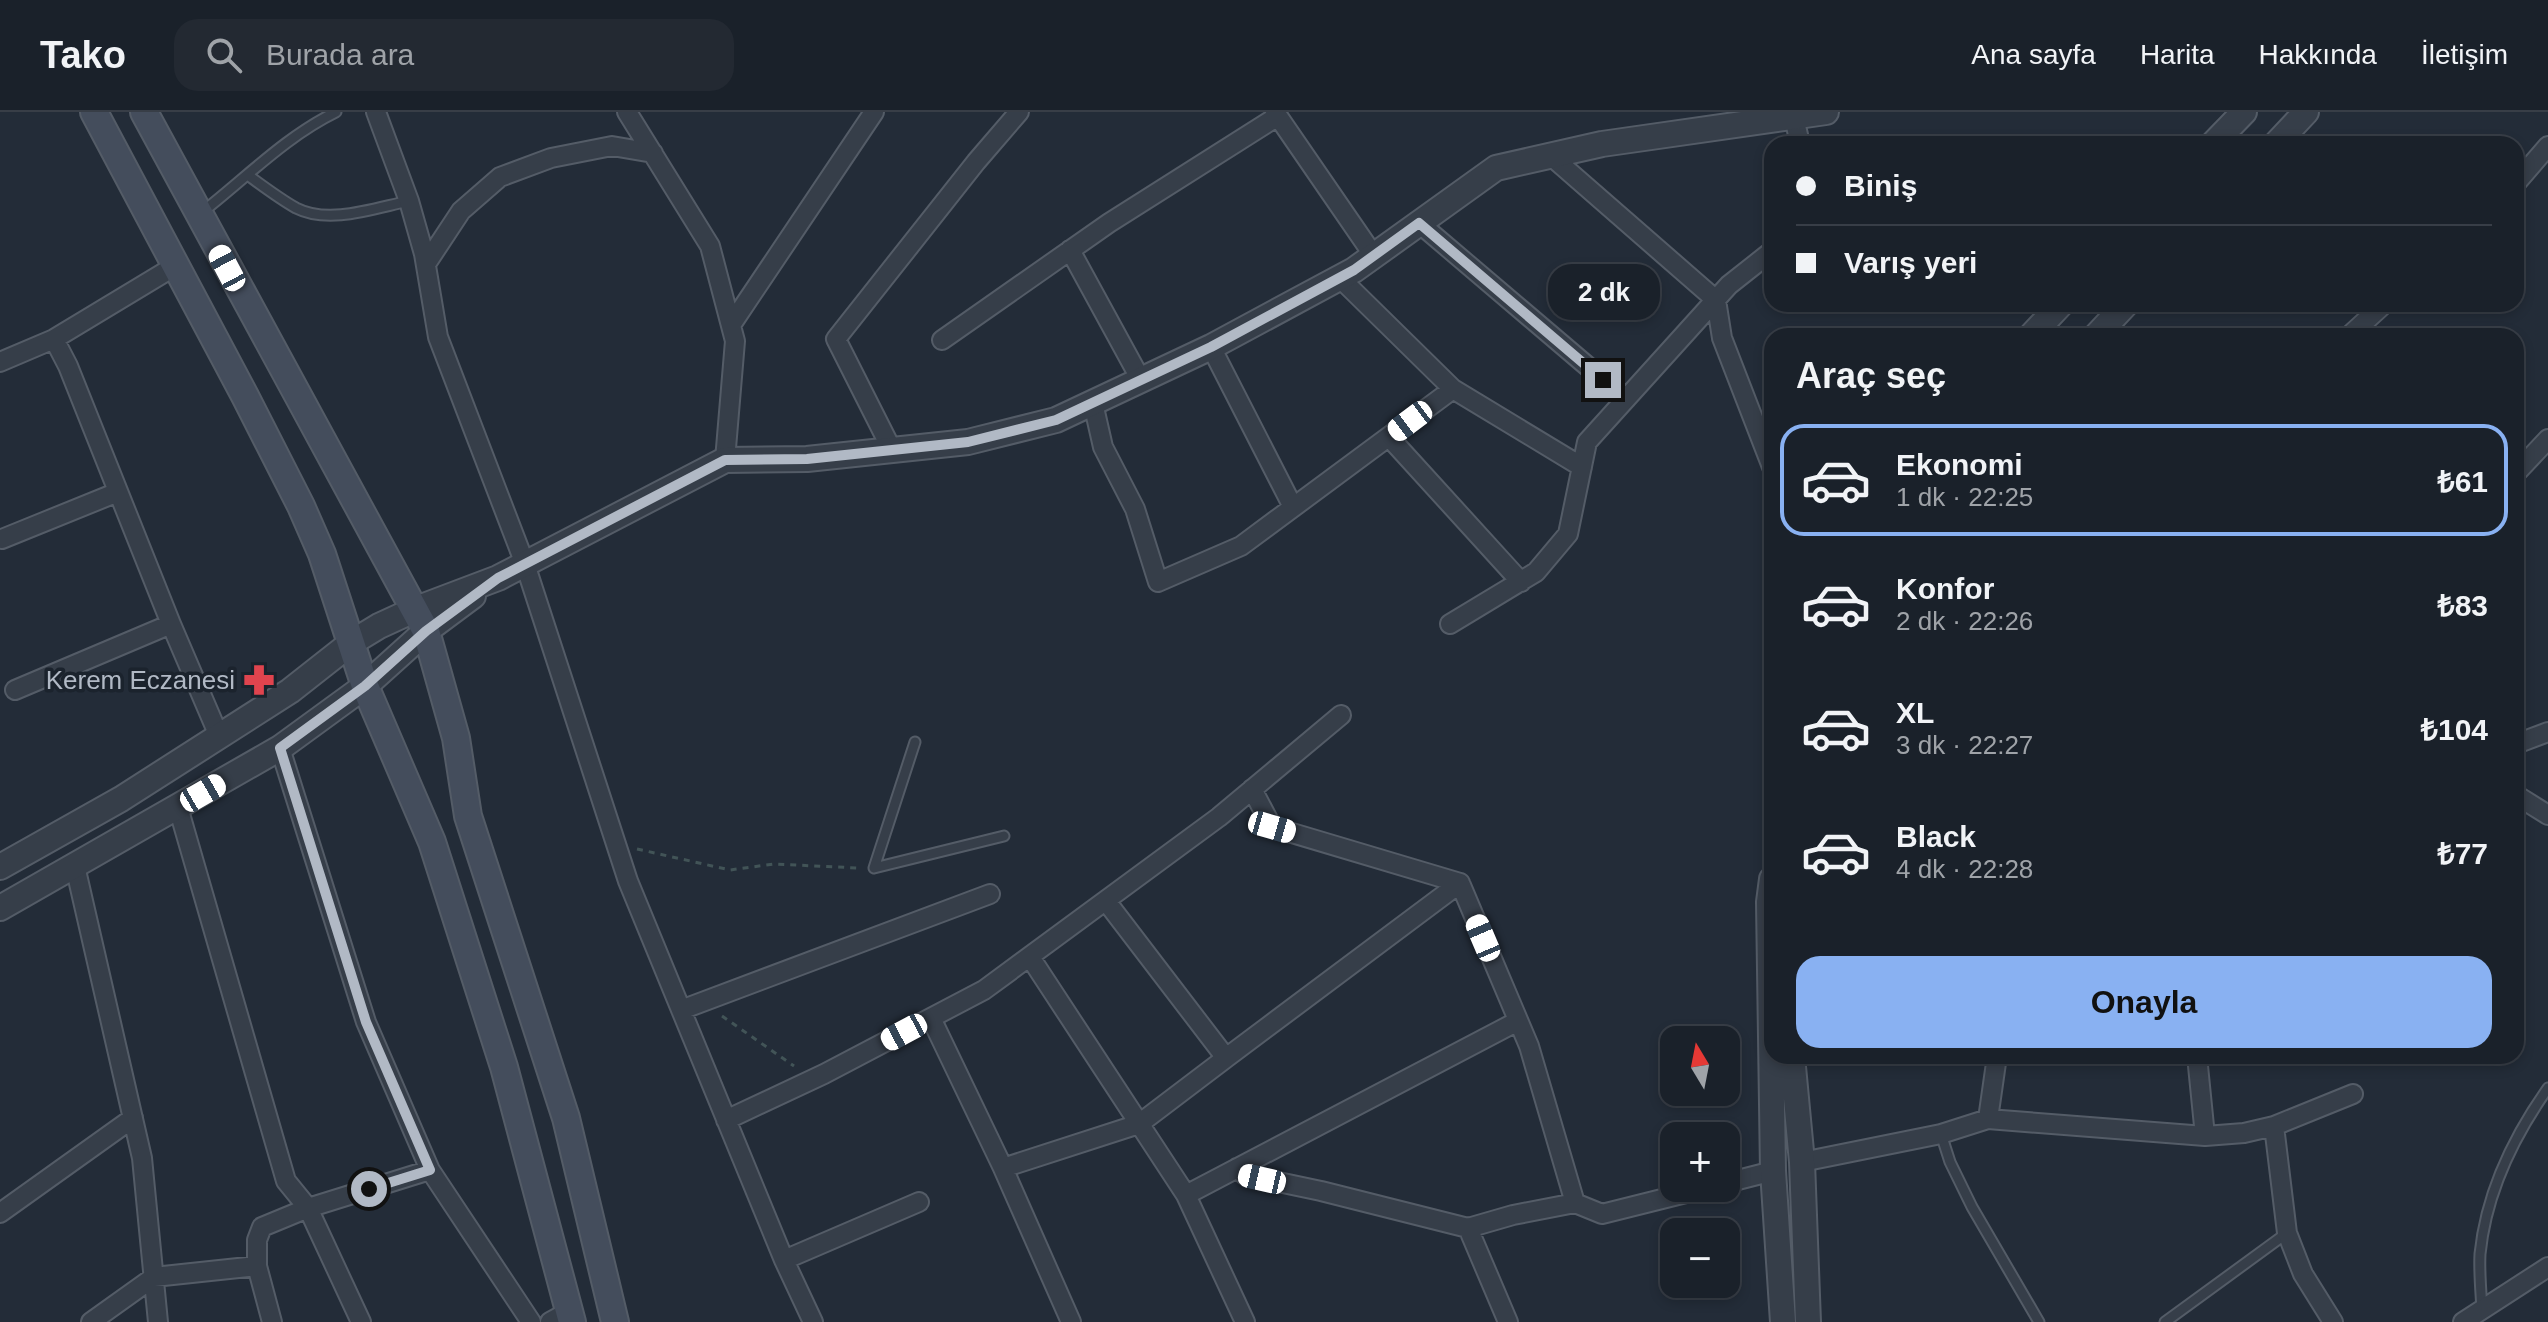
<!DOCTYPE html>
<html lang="tr">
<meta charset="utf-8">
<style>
:root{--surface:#1a212a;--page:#232932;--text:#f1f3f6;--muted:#9fa3a8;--line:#383e47;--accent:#89b1f2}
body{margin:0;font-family:Arial,sans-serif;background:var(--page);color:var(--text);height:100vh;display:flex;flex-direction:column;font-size:30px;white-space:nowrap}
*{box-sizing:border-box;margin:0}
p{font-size:26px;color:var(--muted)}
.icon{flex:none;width:44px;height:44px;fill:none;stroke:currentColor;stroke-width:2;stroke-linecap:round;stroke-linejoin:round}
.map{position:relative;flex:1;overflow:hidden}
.details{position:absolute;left:1764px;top:216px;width:760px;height:736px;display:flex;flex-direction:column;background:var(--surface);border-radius:24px;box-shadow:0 4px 12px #0003,0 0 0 2px var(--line)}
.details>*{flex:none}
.guide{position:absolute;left:1764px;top:24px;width:760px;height:176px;border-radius:24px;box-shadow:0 4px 12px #0003,0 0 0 2px var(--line);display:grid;align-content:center;height:176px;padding:0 32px;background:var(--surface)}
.needle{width:52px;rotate:350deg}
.buttons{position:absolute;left:1660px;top:914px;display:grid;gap:16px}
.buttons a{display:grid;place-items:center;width:80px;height:80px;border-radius:16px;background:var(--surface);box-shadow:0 4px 12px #0003,0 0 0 2px var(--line);font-size:40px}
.end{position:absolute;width:36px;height:36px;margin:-18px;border:10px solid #b1b9c5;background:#111;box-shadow:0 0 0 4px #111}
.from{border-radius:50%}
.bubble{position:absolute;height:56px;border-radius:24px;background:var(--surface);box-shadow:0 4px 12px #0003,0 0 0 2px var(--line);font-size:26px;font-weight:700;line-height:56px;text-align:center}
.car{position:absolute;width:24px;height:48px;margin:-24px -12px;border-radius:10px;box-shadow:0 0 6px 2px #0007;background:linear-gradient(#fff 24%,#345 0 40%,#fff 0 76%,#345 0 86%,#fff 0)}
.guide b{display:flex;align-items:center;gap:28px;height:76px;font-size:30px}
.guide b+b{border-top:2px solid var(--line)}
.guide i{width:20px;height:20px;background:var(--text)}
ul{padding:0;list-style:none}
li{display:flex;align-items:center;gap:24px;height:112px;margin:0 16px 12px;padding:0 16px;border:4px solid transparent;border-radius:24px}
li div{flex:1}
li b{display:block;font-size:30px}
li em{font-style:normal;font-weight:700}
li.on{border-color:var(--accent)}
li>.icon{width:72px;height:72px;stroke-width:1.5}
h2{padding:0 32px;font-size:36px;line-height:96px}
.primary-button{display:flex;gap:16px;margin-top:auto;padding:16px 32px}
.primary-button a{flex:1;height:92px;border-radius:24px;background:var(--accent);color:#111;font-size:32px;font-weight:700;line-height:92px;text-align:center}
header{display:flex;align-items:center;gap:48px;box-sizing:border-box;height:112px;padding:0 40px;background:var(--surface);border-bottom:2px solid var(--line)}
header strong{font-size:38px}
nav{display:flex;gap:44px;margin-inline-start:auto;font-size:28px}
.search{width:560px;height:72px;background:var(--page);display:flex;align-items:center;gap:20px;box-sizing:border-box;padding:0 28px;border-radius:24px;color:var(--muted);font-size:30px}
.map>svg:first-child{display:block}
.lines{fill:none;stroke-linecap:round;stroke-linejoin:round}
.service-casing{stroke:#545c67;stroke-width:13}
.minor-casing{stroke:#545c67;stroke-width:22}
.tertiary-casing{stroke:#545c67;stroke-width:28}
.secondary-casing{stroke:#545c67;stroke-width:30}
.path{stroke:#425457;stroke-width:3;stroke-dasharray:6 6;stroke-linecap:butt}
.service{stroke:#363e49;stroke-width:9}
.minor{stroke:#363e49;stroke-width:18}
.tertiary{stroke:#363e49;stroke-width:24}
.secondary{stroke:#444d5c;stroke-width:26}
.route{stroke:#b1b9c5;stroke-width:10}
.labels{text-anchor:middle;stroke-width:7;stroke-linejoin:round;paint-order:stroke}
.poi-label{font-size:26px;fill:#b1b9c5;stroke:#1b232d;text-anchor:end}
</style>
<header>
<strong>Tako</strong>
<div class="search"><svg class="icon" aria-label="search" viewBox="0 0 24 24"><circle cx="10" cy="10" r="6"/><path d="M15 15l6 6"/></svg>Burada ara</div>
<nav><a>Ana sayfa</a><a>Harita</a><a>Hakkında</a><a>İletişim</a></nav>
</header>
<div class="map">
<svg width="2548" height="1210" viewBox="0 0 2548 1210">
<rect width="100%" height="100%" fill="#232c38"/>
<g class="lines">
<defs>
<path id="service" d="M249,64c15,11 31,23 47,32 33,17 79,0 113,-7
M201,101c45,-35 84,-76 135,-101
M915,630l-41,126 130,-32
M1941,1022l9,28 22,45 67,115
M2482,1198c-1,-19 -3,-38 -2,-56 6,-60 34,-118 68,-166
M2165,1210l122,-89"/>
<path id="minor" d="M376,0l33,89 15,53 14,83 87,227 103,317 156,379 29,62
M627,0l83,134 25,95 -10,119
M1275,0l99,144
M1794,5l6,27
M1551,44l165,144 6,38 50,129
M2516,71l32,-37
M1419,111l207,176
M1070,138l71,130
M426,152l35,-53 39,-34 51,-19 61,-12 41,7
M1340,166l113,111 129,78
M731,213l143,-213
M2349,224l35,-32
M54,227l14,27 103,258 48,112
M942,228l167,-117 169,-107
M1211,235l82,160
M0,250l54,-23 121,-73
M1093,291l10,44 32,62 23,73 83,-36 212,-157
M1389,325l132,145
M892,338l-56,-111 140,-177 43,-50
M2516,361l32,-34
M2,427l116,-47
M1450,512l86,-52 32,-38 19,-92 142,-157 43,-34
M15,578l156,-66
M2516,632l32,-12
M280,636l86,274 64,148 101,152
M1252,677l20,38 188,56 69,163 46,157 27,11 104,-26
M2516,683l32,20
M178,695l108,374 22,27 53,114
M75,754l67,292 16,164
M1030,845l156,238 59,127
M681,898l309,-116
M931,906l72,150 68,154
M2197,944l8,80
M1226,946l234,-175
M1988,1007l9,-63
M726,1008l98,-46 160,-84 235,-173 122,-102
M2274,1014l13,107 16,41 30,48
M1802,1050l139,-28 47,-15 217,17 39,-3 30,-7 79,-32
M1003,1056l136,-44 87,-66 -120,-157
M1237,1056l8,7 76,16 147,37 40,94
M1726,1071l47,-12
M1186,1083l332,-174
M0,1101l133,-95
M1468,1116l45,-13 62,-12
M784,1148l135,-58
M257,1154v-26l5,-13 46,-19 122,-38
M91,1210l63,-45 103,-11 15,56
M550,1210l20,-11
M2463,1210l85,-55"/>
<path id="tertiary" d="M2213,32l31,-32
M2276,32l30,-32
M2031,224l30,-32
M2096,224l30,-32
M0,755l121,-68 169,-108 61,-48 28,-17 37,-17 82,-31 227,-118 82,-1 161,-17 88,-22 155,-73 143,-77 142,-102 106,-24 224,-32
M1772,767l-3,23 4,269 10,151
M0,796l280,-160 85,-62 61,-55 47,-35
M1792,944l10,106 6,160"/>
<path id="secondary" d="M94,0l151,284 56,110 21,48 43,132 67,156 72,225 68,255
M144,0l282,519 30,107 12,78 98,302 49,204"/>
</defs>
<use href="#service" class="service-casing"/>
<use href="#minor" class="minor-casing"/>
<use href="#tertiary" class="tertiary-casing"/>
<use href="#secondary" class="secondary-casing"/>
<path class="path" d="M637,737l93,21 44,-6 84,4
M722,904l72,50"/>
<use href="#service" class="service"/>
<use href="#minor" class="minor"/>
<use href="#tertiary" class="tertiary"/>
<use href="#secondary" class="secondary"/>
</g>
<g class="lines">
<path class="route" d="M369,1077l61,-19 -64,-148 -86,-274 85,-62 61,-55 72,-53 227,-118 82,-1 161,-17 88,-22 155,-73 143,-77 65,-47 184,157"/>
</g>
<defs>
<symbol id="pharmacy-bare" viewBox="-9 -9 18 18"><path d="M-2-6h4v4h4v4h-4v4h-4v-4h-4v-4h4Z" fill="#e0444e" stroke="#1b232d" stroke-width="2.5" paint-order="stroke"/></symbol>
</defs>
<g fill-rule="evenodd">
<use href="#pharmacy-bare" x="237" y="546" width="44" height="44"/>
</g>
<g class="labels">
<g class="poi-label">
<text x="235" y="577">Kerem Eczanesi</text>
</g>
</g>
</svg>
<div class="buttons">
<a><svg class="needle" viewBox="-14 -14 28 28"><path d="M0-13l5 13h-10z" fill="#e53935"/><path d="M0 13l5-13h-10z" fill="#9fa3a8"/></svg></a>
<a>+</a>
<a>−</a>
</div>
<i class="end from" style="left:369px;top:1077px"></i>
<i class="end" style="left:1603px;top:268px"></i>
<div class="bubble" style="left:1548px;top:152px;width:112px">2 dk</div>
<i class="car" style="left:227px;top:156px;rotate:332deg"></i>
<i class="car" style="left:1410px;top:309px;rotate:233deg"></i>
<i class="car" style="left:203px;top:681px;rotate:60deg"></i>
<i class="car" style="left:1272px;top:715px;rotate:106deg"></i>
<i class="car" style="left:1483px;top:826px;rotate:337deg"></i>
<i class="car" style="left:904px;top:920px;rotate:242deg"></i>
<i class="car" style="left:1262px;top:1067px;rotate:283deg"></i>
<div class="guide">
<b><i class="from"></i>Biniş</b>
<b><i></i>Varış yeri</b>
</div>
<section class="details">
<h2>Araç seç</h2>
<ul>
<li class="on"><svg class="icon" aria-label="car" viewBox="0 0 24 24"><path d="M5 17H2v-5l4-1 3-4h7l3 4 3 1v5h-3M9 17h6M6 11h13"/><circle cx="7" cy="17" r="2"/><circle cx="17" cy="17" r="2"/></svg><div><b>Ekonomi</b><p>1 dk · 22:25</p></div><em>₺61</em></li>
<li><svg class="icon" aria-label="car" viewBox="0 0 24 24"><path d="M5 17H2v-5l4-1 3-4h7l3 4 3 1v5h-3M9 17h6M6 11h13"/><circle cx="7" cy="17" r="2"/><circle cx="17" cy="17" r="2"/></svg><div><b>Konfor</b><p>2 dk · 22:26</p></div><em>₺83</em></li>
<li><svg class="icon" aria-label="car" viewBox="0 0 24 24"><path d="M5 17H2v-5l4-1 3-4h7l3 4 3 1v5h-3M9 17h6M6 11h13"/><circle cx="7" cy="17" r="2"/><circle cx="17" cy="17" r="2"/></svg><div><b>XL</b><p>3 dk · 22:27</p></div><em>₺104</em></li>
<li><svg class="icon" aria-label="car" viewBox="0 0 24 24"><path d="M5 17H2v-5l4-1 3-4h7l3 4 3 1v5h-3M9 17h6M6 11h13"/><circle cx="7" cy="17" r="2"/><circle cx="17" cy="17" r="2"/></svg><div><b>Black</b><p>4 dk · 22:28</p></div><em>₺77</em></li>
</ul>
<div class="primary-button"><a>Onayla</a></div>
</section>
</div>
